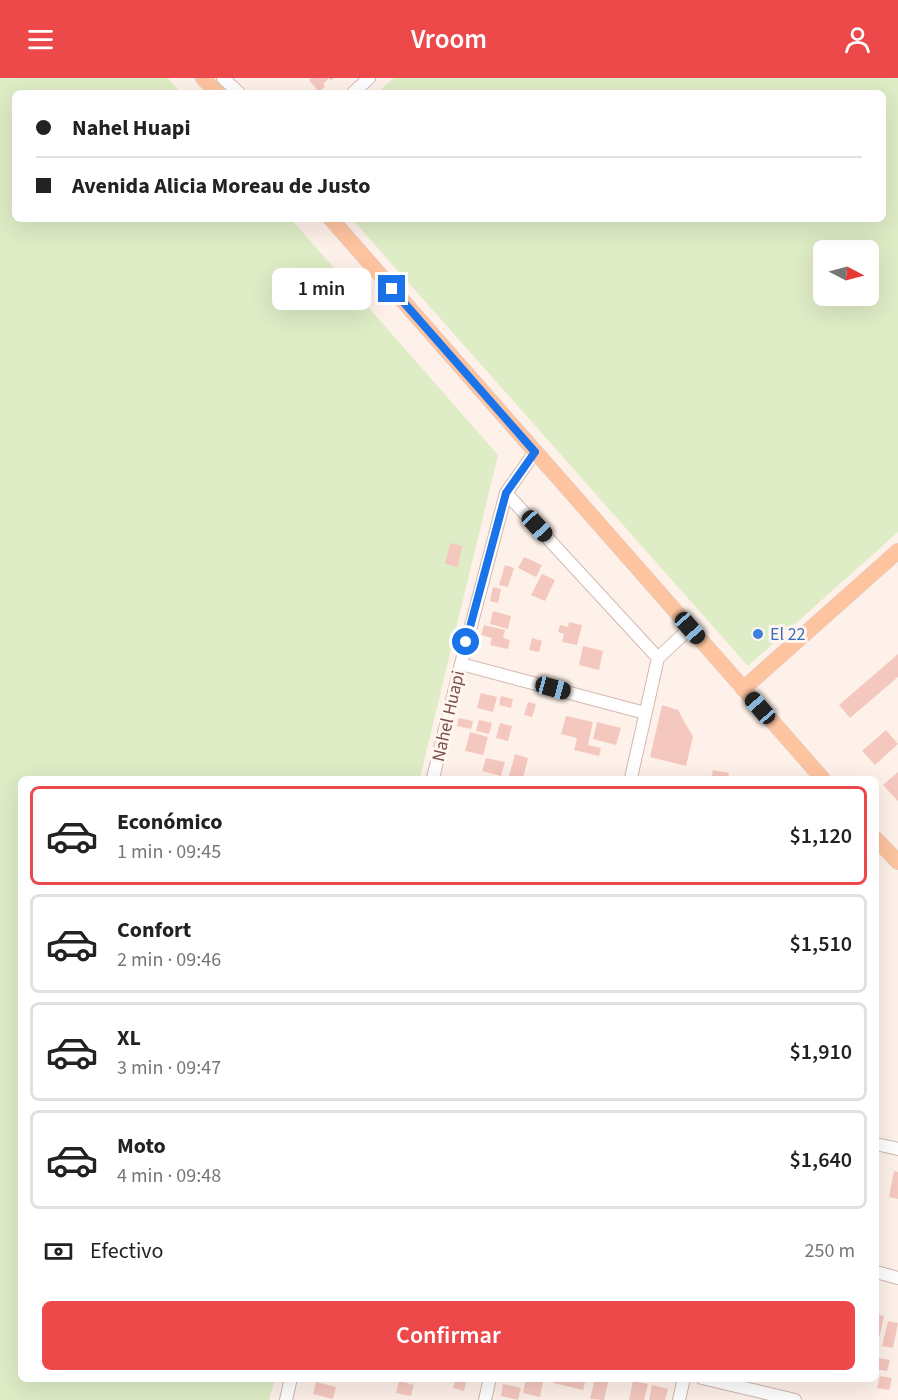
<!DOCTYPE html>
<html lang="es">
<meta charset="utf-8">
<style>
:root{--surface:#fff;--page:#f2f2f2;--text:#222;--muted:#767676;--line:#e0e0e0;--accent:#ed494b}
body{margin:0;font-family:"Source Sans 3",sans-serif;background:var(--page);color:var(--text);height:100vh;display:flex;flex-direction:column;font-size:22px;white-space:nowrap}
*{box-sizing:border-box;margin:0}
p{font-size:20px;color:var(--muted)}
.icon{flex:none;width:33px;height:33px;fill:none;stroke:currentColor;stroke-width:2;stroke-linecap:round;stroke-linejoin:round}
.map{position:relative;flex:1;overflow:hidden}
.panel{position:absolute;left:18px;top:698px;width:861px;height:606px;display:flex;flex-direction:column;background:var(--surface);border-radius:9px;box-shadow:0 6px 24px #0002}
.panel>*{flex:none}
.banner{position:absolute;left:12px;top:12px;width:874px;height:132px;border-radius:9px;box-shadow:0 6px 24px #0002;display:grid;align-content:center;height:132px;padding:0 24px;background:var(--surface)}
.needle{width:39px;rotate:96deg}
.buttons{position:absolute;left:813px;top:162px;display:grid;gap:12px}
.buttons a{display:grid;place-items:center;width:66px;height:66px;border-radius:9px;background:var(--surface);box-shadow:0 6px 24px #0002;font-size:30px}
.end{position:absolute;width:27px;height:27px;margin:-14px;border:8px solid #1a73e8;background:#fff;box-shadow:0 0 0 3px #fff}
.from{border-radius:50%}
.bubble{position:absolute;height:42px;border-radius:9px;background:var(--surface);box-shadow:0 6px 24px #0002;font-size:20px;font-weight:600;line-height:42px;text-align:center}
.car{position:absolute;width:18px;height:36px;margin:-18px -9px;border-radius:8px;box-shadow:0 0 4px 2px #0007;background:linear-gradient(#222 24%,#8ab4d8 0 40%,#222 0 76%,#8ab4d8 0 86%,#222 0)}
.banner b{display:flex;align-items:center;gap:21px;height:57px;font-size:22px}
.banner b+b{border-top:2px solid var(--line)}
.banner i{width:15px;height:15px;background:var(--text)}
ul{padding:10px 0 0;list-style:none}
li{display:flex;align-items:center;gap:18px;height:99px;margin:0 12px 9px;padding:0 12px;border:3px solid var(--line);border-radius:9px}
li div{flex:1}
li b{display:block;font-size:22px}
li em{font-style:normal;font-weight:600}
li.active{border-color:var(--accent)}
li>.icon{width:54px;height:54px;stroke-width:1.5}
.pay{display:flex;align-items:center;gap:15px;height:66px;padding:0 24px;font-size:22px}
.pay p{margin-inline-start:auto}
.action{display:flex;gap:12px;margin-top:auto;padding:12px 24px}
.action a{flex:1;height:69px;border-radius:9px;background:var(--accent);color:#fff;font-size:24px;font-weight:600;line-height:69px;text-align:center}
header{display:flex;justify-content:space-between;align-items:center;height:78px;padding:0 24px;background:var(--accent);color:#fff;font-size:27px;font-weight:600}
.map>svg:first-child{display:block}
.green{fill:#dfedc6;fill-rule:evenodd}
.building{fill:#f5c8bf}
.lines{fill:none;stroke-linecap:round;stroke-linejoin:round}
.minor-casing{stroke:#d3b7b0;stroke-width:14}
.major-casing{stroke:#dacecc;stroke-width:16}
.minor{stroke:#fff;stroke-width:12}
.major{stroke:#fec49f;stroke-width:15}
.route{stroke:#1a73e8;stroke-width:8}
.shop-dot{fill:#3f7fe0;stroke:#fff6f0;stroke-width:2}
.labels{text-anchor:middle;stroke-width:6;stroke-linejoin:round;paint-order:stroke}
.shop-label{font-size:18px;fill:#366cbe;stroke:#fff6f0;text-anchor:start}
.street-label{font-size:18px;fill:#7a504a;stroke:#fff6f0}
</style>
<header><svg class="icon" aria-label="menu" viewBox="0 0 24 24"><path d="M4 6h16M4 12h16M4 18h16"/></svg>Vroom<svg class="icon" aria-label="person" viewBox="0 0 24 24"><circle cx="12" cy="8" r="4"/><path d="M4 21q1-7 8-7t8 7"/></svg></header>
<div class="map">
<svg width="898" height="1322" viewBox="0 0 898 1322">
<rect width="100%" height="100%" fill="#fef1e9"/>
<path class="green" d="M0,0h168l13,15h-166v126h276l207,236 -78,323h-399v600l254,1 -6,21h-269z
M394,0h504v454l-150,134 -396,-447h532v-126h-507zM824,172h44v46h-44z"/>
<path class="building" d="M311,0h23l-3,3 -2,-3 -6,6 2,2 -6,6 -10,-12z
M450,465l12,3 -4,21 -13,-3z
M524,479l18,8 -6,12 -18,-9z
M505,487l9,3 -6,19 -9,-2z
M542,496l13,6 -10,21 -14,-6z
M493,509l8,2 -3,14 -8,-2z
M493,533l18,5 -3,13 -18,-5z
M569,544l13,3 -5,20 -15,-3 2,-8 -6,-2 2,-7 8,2z
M484,547l21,5 -2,8 7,2 -2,9 -18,-4 2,-7 -11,-3z
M532,560l10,3 -3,11 -10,-2z
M583,568l20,5 -4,19 -20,-5z
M898,576v23l-48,41 -11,-13z
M481,615l16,4 -4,15 -16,-4z
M501,618l12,3 -2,9 -12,-3z
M528,624l8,2 -4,13 -8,-2z
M662,627l16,5 15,27 -7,29 -36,-9z
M566,638l27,6 -5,23 13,3 -2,8 -25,-6 3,-12 -16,-4z
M459,640l14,3 -2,8 -14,-3z
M479,642l13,3 -3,11 -13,-3z
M597,644l24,6 -5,17 -23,-6z
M500,645l12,3 -4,15 -12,-3z
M886,652l12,14 -23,21 -13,-14z
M470,654l18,5 -5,18 -18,-4z
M515,676l13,4 -5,20 -14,-2z
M486,680l19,4 -4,14 -19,-5z
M713,692l16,3 -1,5h-17z
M898,694v29l-15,-16z
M894,1093l4,1v27l-9,-2z
M876,1236l8,2 -6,27h-2z
M888,1243l10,2 -5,25 -11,-2z
M878,1280l12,2 -3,11 -11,-2z
M880,1298l12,2 -3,12 -12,-2z
M456,1300h11l-3,13 -11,-3z
M526,1300l17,3 -3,16 -17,-4z
M554,1300h32l-3,12 -30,-7z
M595,1300h14l-5,22 -14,-1z
M399,1303l15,4 -3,11 -15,-3z
M633,1303l15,3 -4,16h-15z
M316,1304l20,5 -3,12 -20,-5z
M503,1306l18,4 -3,12 -17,-4z
M652,1307l16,4 -3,11h-16z"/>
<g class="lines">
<defs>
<path id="minor" d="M223,0l16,15
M353,15l16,-15
M506,415l152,165
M461,586l184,49
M433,700l28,-114 45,-171 29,-41
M631,700l27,-120 32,-30
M876,1066l22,5
M876,1194l22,6
M702,1300l93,22
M286,1322l5,-22
M485,1322l5,-22
M679,1322l5,-22"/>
<path id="major" d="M203,0l14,15
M331,141l491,559
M743,611l155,-138
M876,761l22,23"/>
</defs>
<use href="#minor" class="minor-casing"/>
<use href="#major" class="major-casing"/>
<use href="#minor" class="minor"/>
<use href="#major" class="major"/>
</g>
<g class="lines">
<path class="route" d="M392,211l143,163 -29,41 -40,149"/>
</g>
<circle class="shop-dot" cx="758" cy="556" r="6"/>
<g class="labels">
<g class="shop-label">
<text x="770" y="562">El 22</text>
</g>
<g class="street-label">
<text transform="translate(448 638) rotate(-77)" y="6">Nahel Huapi</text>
</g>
</g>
</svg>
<div class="buttons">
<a><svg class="needle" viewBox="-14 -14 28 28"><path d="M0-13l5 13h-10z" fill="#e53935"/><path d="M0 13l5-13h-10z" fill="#767676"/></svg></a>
</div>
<i class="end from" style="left:466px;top:564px"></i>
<i class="end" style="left:392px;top:211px"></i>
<div class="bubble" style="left:272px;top:190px;width:99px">1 min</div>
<i class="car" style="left:537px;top:448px;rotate:137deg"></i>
<i class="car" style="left:690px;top:550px;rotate:139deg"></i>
<i class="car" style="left:553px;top:610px;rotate:105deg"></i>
<i class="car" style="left:760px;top:630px;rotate:319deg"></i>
<div class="banner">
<b><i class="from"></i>Nahel Huapi</b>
<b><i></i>Avenida Alicia Moreau de Justo</b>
</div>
<section class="panel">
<ul>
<li class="active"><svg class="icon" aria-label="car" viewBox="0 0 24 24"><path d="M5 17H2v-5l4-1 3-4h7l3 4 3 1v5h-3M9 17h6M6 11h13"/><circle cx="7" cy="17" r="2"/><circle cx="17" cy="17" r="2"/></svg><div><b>Económico</b><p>1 min · 09:45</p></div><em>$1,120</em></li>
<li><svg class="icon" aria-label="car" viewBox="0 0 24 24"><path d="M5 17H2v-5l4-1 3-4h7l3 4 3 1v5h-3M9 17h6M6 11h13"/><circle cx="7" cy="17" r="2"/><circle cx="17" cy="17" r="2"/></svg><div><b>Confort</b><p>2 min · 09:46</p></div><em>$1,510</em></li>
<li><svg class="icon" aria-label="car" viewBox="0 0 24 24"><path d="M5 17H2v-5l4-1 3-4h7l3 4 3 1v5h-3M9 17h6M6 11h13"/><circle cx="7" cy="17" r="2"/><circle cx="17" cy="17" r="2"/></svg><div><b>XL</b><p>3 min · 09:47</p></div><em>$1,910</em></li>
<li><svg class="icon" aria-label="car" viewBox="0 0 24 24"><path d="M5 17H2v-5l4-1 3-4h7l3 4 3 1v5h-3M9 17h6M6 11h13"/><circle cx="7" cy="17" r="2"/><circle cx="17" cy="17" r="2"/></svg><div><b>Moto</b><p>4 min · 09:48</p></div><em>$1,640</em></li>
</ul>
<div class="pay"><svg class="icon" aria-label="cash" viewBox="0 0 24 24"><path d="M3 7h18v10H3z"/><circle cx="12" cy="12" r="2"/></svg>Efectivo<p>250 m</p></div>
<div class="action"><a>Confirmar</a></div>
</section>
</div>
